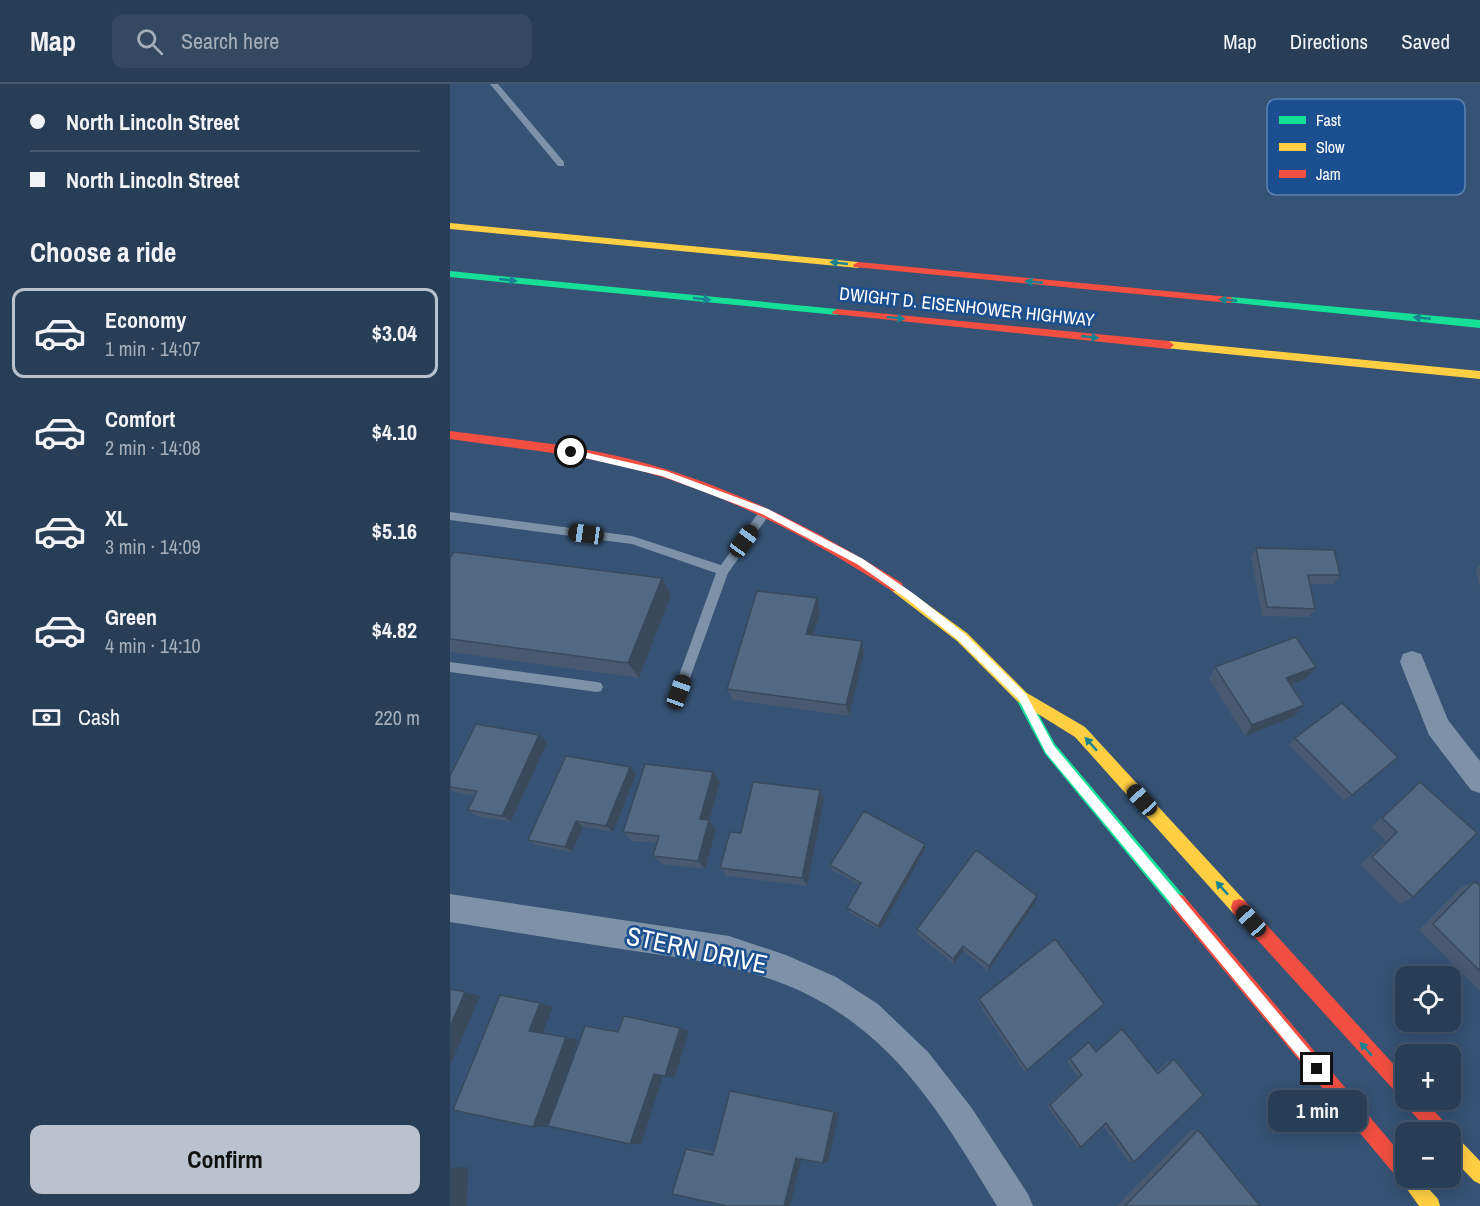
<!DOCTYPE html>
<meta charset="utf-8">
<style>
:root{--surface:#283e57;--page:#344961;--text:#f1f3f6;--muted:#a5aeba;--line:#44576d;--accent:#b9c2ce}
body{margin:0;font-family:"Archivo Narrow",sans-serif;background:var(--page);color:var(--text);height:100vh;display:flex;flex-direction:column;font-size:22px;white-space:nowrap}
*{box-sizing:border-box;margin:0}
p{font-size:20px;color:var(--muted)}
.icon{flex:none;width:33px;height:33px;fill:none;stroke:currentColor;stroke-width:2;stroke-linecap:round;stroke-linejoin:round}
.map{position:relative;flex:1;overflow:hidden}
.side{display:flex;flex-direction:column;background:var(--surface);width:450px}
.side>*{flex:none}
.banner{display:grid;align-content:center;height:132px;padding:0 30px;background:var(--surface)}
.controls{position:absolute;left:945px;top:882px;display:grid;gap:12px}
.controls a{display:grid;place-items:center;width:66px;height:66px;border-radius:12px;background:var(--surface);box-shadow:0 3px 15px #0003,0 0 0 2px var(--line);font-size:30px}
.end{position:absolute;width:27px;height:27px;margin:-14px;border:8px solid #fff;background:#111;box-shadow:0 0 0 3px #111}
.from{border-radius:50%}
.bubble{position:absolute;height:42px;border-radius:12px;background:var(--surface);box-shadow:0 3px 15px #0003,0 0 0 2px var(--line);font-size:20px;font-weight:800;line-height:42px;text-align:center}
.car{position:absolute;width:18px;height:36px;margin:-18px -9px;border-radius:8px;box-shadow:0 0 4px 2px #0007;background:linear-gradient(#222 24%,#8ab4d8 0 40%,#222 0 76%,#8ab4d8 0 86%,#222 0)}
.banner b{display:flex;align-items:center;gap:21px;height:57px;font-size:22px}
.banner b+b{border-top:2px solid var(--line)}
.banner i{width:15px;height:15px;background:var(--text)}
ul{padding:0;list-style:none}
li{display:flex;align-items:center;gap:18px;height:90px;margin:0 12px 9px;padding:0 18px;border:3px solid transparent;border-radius:12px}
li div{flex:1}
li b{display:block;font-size:22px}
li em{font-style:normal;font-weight:800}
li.selected{border-color:var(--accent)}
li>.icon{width:54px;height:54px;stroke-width:1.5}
h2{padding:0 30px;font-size:27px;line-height:72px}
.pay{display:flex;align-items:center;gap:15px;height:66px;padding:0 30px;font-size:22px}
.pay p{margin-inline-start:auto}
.button{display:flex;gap:12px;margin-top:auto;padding:12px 30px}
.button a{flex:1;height:69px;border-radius:12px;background:var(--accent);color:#111;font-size:24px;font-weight:800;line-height:69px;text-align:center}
header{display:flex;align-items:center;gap:36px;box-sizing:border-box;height:84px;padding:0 30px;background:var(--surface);border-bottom:2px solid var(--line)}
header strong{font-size:28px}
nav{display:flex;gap:33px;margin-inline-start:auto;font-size:21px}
.search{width:420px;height:54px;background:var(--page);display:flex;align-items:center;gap:15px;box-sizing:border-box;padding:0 21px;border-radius:12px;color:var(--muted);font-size:22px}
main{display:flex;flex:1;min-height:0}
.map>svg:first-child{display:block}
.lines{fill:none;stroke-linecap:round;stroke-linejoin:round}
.lane{fill:#7d92a8;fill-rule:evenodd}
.street{fill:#7d92a8;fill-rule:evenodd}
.fast{fill:#16e098;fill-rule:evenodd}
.slow{fill:#ffcf43;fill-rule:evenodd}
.jam{fill:#f24e42;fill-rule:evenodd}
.wall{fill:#475a72}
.shaded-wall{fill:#394a5c}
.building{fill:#526984;stroke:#394a5c;stroke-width:1.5}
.oneway{fill:#198292}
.route{fill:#fff}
.labels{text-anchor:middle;stroke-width:5;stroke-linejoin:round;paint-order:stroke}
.far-street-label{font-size:18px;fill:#fff;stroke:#1b4f8f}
.near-street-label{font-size:26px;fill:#fff;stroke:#1b4f8f}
.key{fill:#1b4f8f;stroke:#5f84b1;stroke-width:1.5}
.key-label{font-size:16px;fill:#fff}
</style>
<header>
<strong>Map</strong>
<div class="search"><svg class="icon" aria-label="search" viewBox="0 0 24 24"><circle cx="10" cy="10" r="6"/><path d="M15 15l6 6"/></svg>Search here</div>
<nav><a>Map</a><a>Directions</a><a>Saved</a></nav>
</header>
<main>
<section class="side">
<div class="banner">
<b><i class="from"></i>North Lincoln Street</b>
<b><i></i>North Lincoln Street</b>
</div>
<h2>Choose a ride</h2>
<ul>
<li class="selected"><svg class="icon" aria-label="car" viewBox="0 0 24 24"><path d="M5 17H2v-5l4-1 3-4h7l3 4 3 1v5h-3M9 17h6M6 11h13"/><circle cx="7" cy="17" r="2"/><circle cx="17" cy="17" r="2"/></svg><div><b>Economy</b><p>1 min · 14:07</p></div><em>$3.04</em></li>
<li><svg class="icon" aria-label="car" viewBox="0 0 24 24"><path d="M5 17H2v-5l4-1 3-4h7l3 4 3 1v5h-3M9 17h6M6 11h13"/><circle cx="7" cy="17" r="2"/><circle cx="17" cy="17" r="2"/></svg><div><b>Comfort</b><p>2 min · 14:08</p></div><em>$4.10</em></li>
<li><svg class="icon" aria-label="car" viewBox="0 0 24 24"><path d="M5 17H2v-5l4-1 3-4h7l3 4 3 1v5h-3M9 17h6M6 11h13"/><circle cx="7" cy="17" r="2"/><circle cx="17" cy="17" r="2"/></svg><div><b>XL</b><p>3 min · 14:09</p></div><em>$5.16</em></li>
<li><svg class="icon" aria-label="car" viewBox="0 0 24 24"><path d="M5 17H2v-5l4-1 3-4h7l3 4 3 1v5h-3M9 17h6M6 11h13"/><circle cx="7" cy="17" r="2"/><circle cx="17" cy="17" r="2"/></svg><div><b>Green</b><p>4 min · 14:10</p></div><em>$4.82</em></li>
</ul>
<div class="pay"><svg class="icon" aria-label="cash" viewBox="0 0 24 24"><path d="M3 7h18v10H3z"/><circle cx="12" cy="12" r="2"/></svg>Cash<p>220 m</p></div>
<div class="button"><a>Confirm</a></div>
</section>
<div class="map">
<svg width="1030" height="1122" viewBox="0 0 1030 1122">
<rect width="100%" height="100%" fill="#365274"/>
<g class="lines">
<path class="lane" d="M40,0h8l66,78v4h-6z
M315,424l4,1 1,3 -1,3 -41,58 -43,119 -2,4 -4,2 -4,-2 -2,-4 43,-119 -84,-29 -182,-24v-8l182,24 89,29 40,-56z
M0,578l147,20 4,1 2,4 -2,4 -4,1 -147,-20z"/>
<path class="street" d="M962,567l9,3 27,66 32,41v32l-9,-3 -42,-55 -29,-73 3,-8z
M0,810l279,42 57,19 50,22 42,27 50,48 43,55 57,87 5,12h-36c-39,-64 -80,-136 -142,-182 -72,-55 -148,-62 -234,-75 -57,-9 -114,-18 -171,-27z"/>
<path class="fast" d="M0,187l387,38 5,3 -5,3 -387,-38z
M780,213l250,23v8l-254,-26v-4z
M572,607l5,2 28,51 129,152 2,6 -2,6 -6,2 -6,-2 -127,-154 -30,-57 2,-4z"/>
<path class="slow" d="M0,139l408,39 5,3 -5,3 -408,-39z
M719,257l311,30v8l-315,-31 -1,-3z
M447,498l70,51 60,60 58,34 160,174 2,6 -2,6 -6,2 -6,-2 -158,-176 -58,-36 -60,-60 -65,-50 -1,-4 1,-4z
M1000,1049l6,3 24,25v23l-6,-3 -24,-25z
M956,1086v8h13l19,21 2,7h-21l-20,-28 2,-7z"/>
<path class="jam" d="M408,178l372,35 5,3 -5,3 -376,-36 -1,-2z
M387,225l332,32 5,4 -5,4 -336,-35 -1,-2z
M0,347c60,8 121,13 180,28 97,25 187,70 272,124l1,4 -1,4h-10c-81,-53 -168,-99 -262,-123 -59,-15 -120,-20 -180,-29z
M728,810l6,2 222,264v18h8l-2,3 -6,3 -6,-3 -228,-273 -2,-6 2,-6z
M789,815l6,2 161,177v22h18l24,26 3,6 -1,1 -20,-1 -24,-26 -3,-6 -170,-187 -2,-6 2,-6z"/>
</g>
<path class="wall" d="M806,464l84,27 -6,9h-24l5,25 -6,8 -47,-1 -11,-59z
M0,474l212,20 9,17 -32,83 -189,-26z
M1030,480v25l-4,-20z
M367,514l3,13 -7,24 49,6 2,12 -15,63 -116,-16 -6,-11z
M765,583h101l-9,11 -16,6 13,21 -9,11 -50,20 -36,-57z
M89,651l8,7 -36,80 -34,-6 -9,-6 7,-14 -20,-4 -5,-3v-13z
M845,654l103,19 -54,44 -55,-56z
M180,683l6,7 -23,58 -30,-5 -11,25 -36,-7 -8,-5z
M270,698l-11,39 7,8 -11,40 -43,-5 -9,-8 4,-13 -25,-2 -9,-9z
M970,698l-7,115 -13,7 -40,-39 26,-24 -15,-14 37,-35z
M374,715l-17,87 -80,-10 -7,-8 21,-35z
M475,760v5l-45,81 -31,-18 -2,-4 13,-23 -28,-15 -2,-5z
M1025,797l5,5v105l-61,-61 41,-42z
M585,819l-47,68 -25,-20 -9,13 -36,-29 -1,-6z
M529,915l125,5 -79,68 -47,-69z
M672,945l34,43 11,-10 7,-3 -40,103 -6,-1 -25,-35 -22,21 -4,-1 -30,-40 31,-29 -11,-16 18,-16 10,7z
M280,1007l109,22 -11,49 -27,-3 -11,47h-63l-41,-57 9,-1 19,4z
M741,1046h7l62,76h-143z"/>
<path class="shaded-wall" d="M212,494l9,17 -32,83 -11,-15z
M367,514l3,13 -10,35 -4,-12z
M412,557l2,12 -15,63 -3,-11z
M866,583l-9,11 -29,11 8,-11z
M854,621l-9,11 -50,20 7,-11z
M89,651l8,7 -36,80 -9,-6z
M180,683l6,7 -23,58 -7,-6z
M263,688l7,10 -11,39 7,8 -11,40 -7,-8 2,-42z
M370,706l4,9 -17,87 -5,-8z
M126,737l7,6 -11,25 -7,-5z
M475,760v5l-45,81 -2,-4z
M587,812l-2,7 -47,68 1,-5z
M513,862v5l-9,13 -1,-5z
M15,908l15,4 -30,70v-39z
M90,919l13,4 -11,27 -13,-3z
M230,944l9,3 -15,47 -9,-2z
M116,953l12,3 -31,87h-14z
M204,990l9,2 -22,68h-11z
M384,1028l5,1 -11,49 -5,1z
M352,1073l-12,49h-6l12,-48z
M18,1083l-1,39h-17l1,-38z"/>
<path class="building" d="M806,464l78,2 6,25h-32l7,34 -48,-2z
M4,468l208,26 -34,85 -178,-24v-81z
M307,507l60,7 -11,36 56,7 -16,64 -119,-16z
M846,553l20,30 -30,11 18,27 -52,20 -37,-58z
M892,619l56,54 -46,38 -57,-57z
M26,640l63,11 -37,81 -34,-6 9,-19 -27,-4v-11z
M116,672l64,11 -24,59 -30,-5 -11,26 -37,-7z
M195,680l68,8 -13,47 9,1 -11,41 -45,-5 6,-20 -36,-4z
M303,698l67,8 -18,88 -82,-10 10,-36 11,1z
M970,698l57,51 -64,64 -41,-40 25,-25 -15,-14z
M414,727l61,33 -47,82 -31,-18 14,-25 -31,-18z
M526,766l61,46 -48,70 -26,-20 -10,13 -36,-30z
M1025,797l5,5v85l-47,-47z
M605,855l49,65 -77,66 -48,-71z
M0,905l15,3 -15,35z
M50,911l40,8 -11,28 37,6 -33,90 -80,-17z
M174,932l56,12 -15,48 -11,-2 -24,70 -82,-18 37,-100 33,6z
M672,945l36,45 16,-15 29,36 -69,67 -28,-39 -25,24 -31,-42 32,-30 -12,-16 19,-17 7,10z
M280,1007l104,21 -11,51 -27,-5 -12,48h-57l-55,-12 14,-45 27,6z
M748,1046l62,76h-135z
M1,1084l-1,25v-24z"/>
<defs><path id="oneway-solid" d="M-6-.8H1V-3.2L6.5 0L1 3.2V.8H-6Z" transform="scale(1.5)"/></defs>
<g class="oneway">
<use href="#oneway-solid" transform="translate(389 179) rotate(-174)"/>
<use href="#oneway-solid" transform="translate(58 196) rotate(6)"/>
<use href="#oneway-solid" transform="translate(584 198) rotate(-175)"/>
<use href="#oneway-solid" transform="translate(252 215) rotate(6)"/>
<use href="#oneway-solid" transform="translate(778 216) rotate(-175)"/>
<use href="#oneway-solid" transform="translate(446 234) rotate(6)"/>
<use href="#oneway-solid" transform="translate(972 234) rotate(-175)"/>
<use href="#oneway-solid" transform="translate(640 253) rotate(6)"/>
<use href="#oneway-solid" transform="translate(641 660) rotate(-132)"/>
<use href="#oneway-solid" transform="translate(772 804) rotate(-132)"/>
<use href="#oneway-solid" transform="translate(916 965) rotate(-132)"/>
</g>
<path class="route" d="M121,365l95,22 102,38 95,50 51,35 51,40 61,60 28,52 267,318 2,5 -2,4 -4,2 -5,-2 -266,-320 -27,-53 -61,-60 -51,-41 -50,-35 -95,-50 -100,-38 -94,-22 -1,-2z"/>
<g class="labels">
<g class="far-street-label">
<text transform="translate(517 223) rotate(6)" y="6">DWIGHT D. EISENHOWER HIGHWAY</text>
</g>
<g class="near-street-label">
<text transform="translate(247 866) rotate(12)" y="9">STERN DRIVE</text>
</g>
</g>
<rect x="817" y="15" width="198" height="96" rx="9" class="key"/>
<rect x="829" y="32" width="27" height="8" fill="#16e098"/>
<rect x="829" y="59" width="27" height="8" fill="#ffcf43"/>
<rect x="829" y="86" width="27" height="8" fill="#f24e42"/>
<g class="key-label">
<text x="866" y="42">Fast</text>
<text x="866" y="69">Slow</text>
<text x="866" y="96">Jam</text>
</g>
</svg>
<div class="controls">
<a><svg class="icon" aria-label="locate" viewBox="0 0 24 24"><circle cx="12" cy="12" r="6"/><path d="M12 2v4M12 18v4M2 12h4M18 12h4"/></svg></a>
<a>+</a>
<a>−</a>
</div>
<i class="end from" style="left:121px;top:368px"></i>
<i class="end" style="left:867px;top:985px"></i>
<div class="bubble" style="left:818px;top:1006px;width:99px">1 min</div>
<i class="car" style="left:136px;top:450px;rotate:278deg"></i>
<i class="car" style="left:294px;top:457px;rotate:36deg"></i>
<i class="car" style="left:229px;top:608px;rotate:20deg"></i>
<i class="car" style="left:692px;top:716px;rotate:318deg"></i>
<i class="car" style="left:801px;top:837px;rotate:318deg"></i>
</div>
</main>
